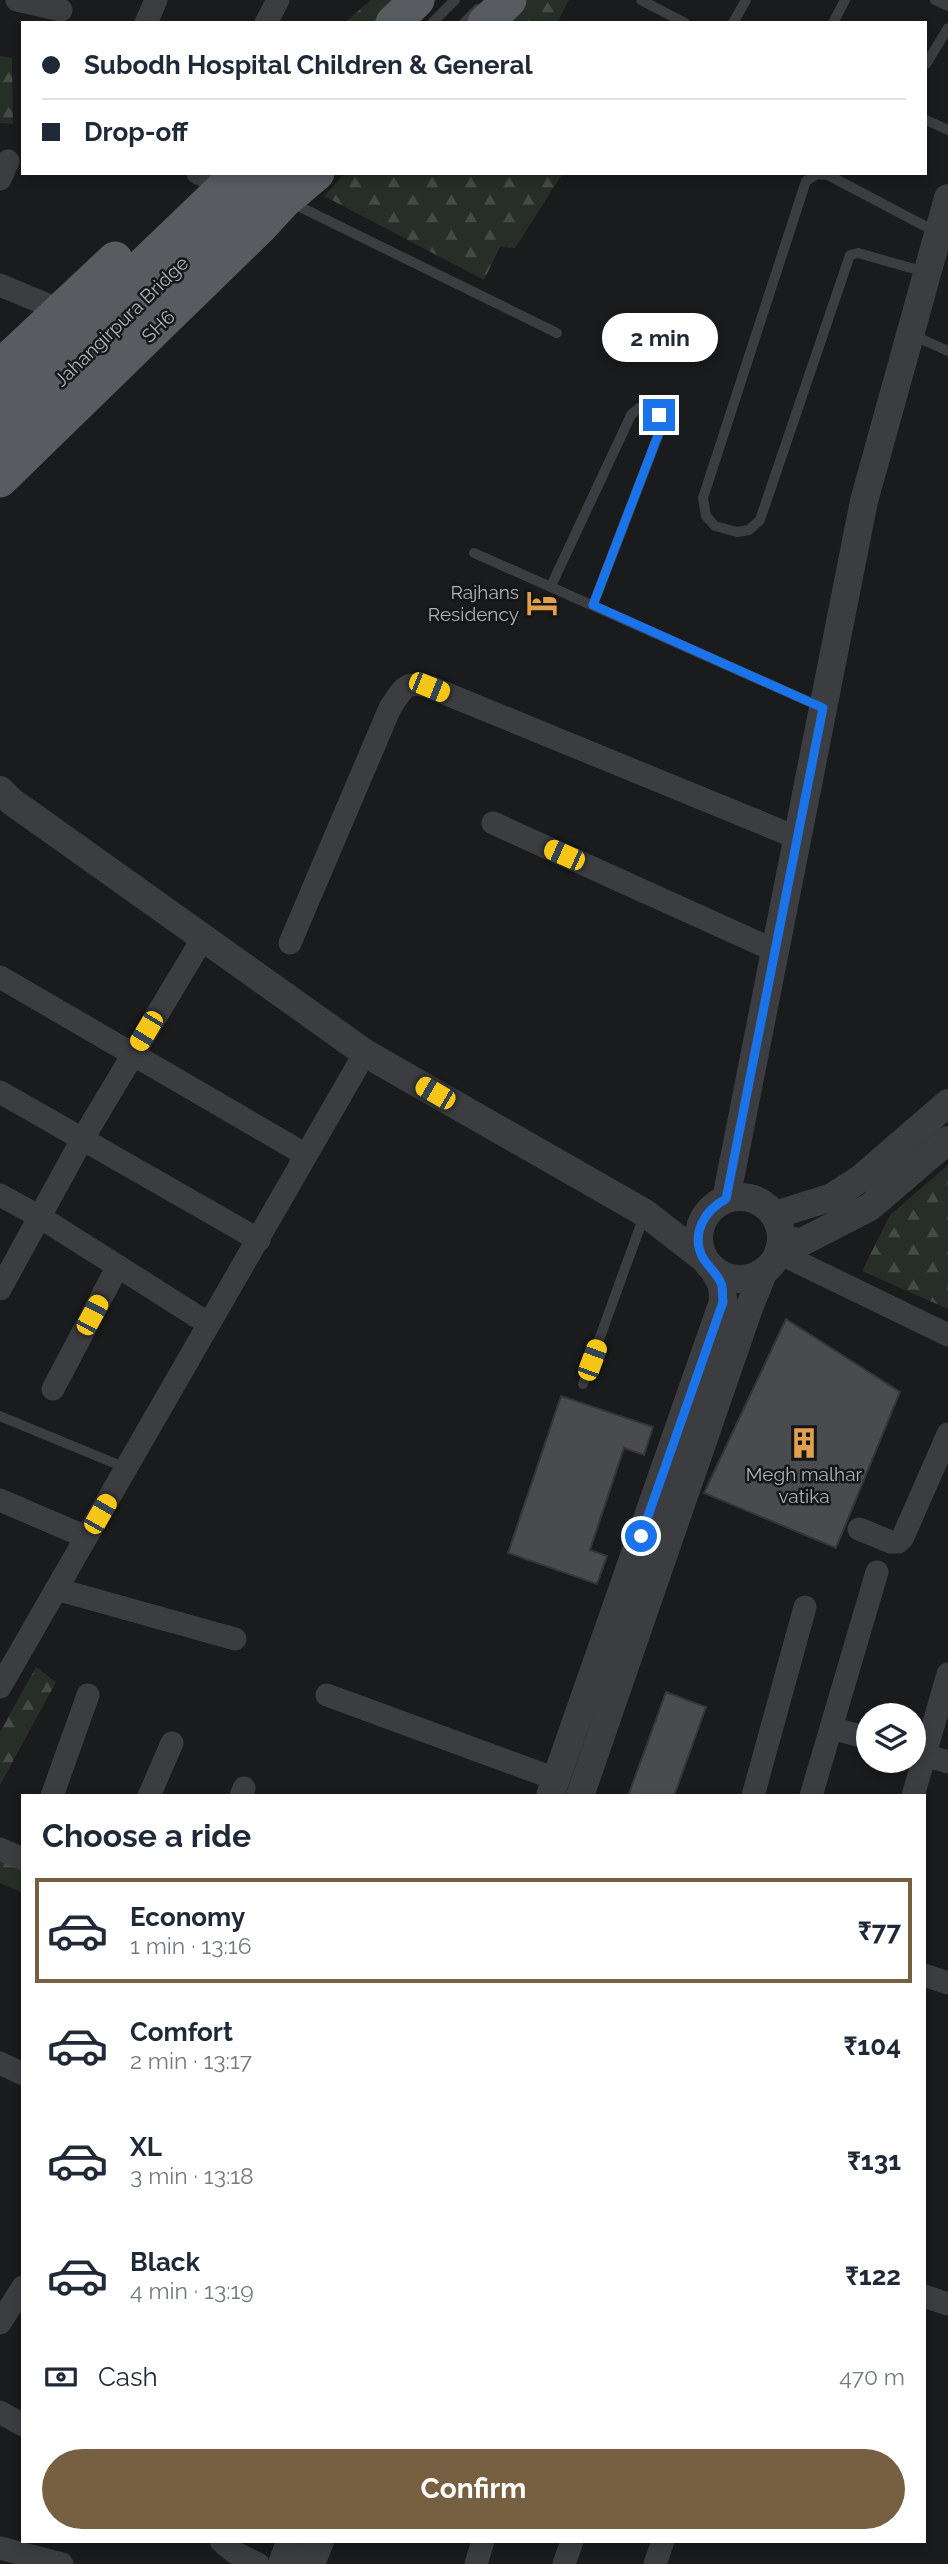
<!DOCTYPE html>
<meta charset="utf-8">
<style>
:root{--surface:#fff;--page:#f6f6f7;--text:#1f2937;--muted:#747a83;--line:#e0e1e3;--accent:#775f41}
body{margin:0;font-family:Raleway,sans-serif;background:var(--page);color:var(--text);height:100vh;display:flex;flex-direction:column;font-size:26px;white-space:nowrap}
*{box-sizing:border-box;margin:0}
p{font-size:23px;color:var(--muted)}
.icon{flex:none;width:38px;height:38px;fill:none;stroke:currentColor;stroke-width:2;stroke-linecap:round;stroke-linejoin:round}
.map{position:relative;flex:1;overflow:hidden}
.side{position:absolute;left:21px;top:1794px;width:905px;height:749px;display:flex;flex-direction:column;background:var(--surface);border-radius:0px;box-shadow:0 4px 10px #0003}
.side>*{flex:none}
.top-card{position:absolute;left:21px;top:21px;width:906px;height:154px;border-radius:0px;box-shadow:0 4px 10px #0003;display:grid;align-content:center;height:154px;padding:0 21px;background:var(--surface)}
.fabs{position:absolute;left:856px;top:1703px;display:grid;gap:14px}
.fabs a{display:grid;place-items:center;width:70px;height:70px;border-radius:50%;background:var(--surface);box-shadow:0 4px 10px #0003;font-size:35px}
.end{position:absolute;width:32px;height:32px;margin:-16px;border:9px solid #1a73e8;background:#fff;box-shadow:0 0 0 4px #fff}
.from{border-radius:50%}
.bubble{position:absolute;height:49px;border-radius:24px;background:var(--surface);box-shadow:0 4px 10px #0003;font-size:23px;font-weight:700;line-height:49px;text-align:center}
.car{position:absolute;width:21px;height:42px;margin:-21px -10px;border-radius:9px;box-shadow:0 0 5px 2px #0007;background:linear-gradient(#f5c518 24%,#345 0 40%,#f5c518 0 76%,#345 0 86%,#f5c518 0)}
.top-card b{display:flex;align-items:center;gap:24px;height:66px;font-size:26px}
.top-card b+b{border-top:2px solid var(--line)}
.top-card i{width:18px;height:18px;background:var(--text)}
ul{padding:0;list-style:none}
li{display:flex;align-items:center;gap:21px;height:105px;margin:0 14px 10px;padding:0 7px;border:4px solid transparent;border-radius:0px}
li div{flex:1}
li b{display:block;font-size:26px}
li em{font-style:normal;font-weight:700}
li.on{border-color:var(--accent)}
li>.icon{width:63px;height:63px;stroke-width:1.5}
h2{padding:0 21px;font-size:32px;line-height:84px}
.pay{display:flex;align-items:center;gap:18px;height:77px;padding:0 21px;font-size:26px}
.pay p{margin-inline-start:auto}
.primary-button{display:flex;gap:14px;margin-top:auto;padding:14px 21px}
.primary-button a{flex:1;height:80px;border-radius:42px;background:var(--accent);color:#fff;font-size:28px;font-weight:700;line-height:80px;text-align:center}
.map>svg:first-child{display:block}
.forest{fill:url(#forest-firs)}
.building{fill:#4a4b4f;stroke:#353538;stroke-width:2}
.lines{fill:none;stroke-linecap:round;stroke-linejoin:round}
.service{stroke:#3c3d41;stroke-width:10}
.minor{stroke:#3c3d41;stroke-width:23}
.tertiary{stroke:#3c3d41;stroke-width:28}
.primary{stroke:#585b60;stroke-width:35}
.route{stroke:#1a73e8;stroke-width:9}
.labels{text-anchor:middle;stroke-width:5;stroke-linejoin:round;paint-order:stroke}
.street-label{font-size:19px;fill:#aeb3bb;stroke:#151617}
.poi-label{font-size:19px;fill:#aeb3bb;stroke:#151617;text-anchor:end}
</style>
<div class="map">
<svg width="948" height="2564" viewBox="0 0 948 2564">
<defs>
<pattern id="forest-firs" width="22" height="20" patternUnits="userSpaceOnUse" patternTransform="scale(1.75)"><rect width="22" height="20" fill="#272e27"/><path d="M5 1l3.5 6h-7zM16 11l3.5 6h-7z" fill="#444a44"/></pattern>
</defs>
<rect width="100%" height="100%" fill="#1a1b1c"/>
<path class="forest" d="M371,0h66l-24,23h-69z
M526,0h43l-12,23h-55z
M0,56l12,2 1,66 -13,-1z
M345,173h218l-48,75 -15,-1 -16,33 -160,-84z
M948,1165v144l-86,-38 28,-56z
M36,1667l20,15 -56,103v-53z
M0,1852l23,11v30l-23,-10z"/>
<path class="building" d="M786,1319l114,73 -64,156 -132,-55z
M561,1396l92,31 -9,28 -20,-7 -34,102 17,6 -10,28 -89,-31z
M666,1692l40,15 -32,89h-46z"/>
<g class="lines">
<path class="service" d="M641,0l44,23
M935,0l13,6
M432,23l23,-23
M464,23l14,-14
M733,23l13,-23
M833,23l12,-23
M926,64l22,-36
M926,120l22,10
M292,203l265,130
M925,272l-67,-19 -8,2 -90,265 -11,10 -12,2 -22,-6 -9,-10 -3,-18 103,-317 11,-7 11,1 108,57
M912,335l36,16
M474,553l347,154
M551,586l80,-171 8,-7c11,1 18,4 24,15l-70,182
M583,1384l61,-168
M0,1416l126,52"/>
<path class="minor" d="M17,0l44,10
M146,23l10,-23
M266,23l12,-23
M198,173l5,2
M0,179l8,-18
M0,285l60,25
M493,823l283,128
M290,943l100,-235c13,-19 14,-28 40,-21l368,151
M0,977l306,178
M0,1092l259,148
M0,1195l40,22 169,107
M779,1253l169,82
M0,1289l83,-151 120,-200
M53,1389l65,-123
M0,1500l86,37
M859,1529l32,13h7l5,-5 45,-103
M56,1589l179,50
M0,1687l365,-634
M327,1695l229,84
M831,1728l37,10
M914,1752l34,10
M52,1796l36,-101
M149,1796l23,-53
M241,1796l3,-8
M753,1796l52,-189
M811,1796l66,-224
M913,1796l35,-122
M0,1849l23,10
M924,1975l24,8
M0,2063l23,11
M924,2296l24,8
M0,2323l23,-36
M0,2412l23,13
M221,2541l13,11 24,12
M0,2548l62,16
M476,2564l7,-23
M564,2564l8,-23
M655,2564l8,-23"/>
<path class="tertiary" d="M0,790l11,11 354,252 280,160 58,45
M699 1238a41 41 0 1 1 82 0a41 41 0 1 1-82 0Z
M726,1199l138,-698 84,-303
M775,1215l57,-18 28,-18 88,-76
M782,1240l20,2 68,-35 78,-67
M550,1796l173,-494 -1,-17 -9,-16
M580,1796l169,-488 14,-35
M282,2564l8,-23
M311,2564l9,-23"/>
<path class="primary" d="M393,23l24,-23
M485,23l24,-23
M0,367l115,-108
M0,402l239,-229
M0,438l241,-233 51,-32
M0,480l261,-254 24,-26 32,-27"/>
</g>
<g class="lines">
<path class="route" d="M641,1536l82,-234c-1,-5 0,-11 -1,-16 -3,-11 -13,-18 -19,-28 -13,-24 2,-48 23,-59l97,-491 -230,-103 70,-183 -4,-7"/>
</g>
<defs>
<symbol id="hotel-bare" viewBox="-9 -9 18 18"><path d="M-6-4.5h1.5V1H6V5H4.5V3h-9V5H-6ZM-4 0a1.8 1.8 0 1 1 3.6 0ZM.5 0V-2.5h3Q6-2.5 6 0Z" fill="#e2a04d" stroke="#151617" stroke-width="2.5" paint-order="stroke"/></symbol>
<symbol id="building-bare" viewBox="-9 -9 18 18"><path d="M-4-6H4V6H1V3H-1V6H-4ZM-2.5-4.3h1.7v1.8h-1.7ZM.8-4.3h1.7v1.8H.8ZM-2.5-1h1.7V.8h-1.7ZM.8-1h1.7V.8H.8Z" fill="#e2a04d" stroke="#151617" stroke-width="2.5" paint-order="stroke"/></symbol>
</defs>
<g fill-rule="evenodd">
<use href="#hotel-bare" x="520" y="581" width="44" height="44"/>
<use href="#building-bare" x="782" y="1421" width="44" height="44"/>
</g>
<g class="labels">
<g class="street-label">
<text transform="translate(121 321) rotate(-44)" y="7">Jahangirpura Bridge</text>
<text transform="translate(158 326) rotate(-44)" y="7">SH6</text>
</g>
<g class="poi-label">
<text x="519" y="599">Rajhans<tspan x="519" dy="22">Residency</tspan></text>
<text x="804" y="1481" text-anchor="middle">Megh malhar<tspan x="804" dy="22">vatika</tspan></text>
</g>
</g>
</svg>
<div class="fabs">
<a><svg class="icon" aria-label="layers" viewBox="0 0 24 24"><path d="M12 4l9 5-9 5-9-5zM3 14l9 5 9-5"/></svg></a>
</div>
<i class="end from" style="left:641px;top:1536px"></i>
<i class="end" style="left:659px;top:415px"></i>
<div class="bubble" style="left:602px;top:313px;width:116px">2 min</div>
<i class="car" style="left:429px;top:687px;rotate:112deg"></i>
<i class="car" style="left:564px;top:855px;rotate:294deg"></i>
<i class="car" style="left:146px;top:1031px;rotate:211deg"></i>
<i class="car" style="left:435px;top:1093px;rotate:300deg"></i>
<i class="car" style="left:92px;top:1315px;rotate:28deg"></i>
<i class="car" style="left:592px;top:1360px;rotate:20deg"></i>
<i class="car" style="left:100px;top:1514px;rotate:30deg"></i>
<div class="top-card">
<b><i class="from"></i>Subodh Hospital Children &amp; General</b>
<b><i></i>Drop-off</b>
</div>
<section class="side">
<h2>Choose a ride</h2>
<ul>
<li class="on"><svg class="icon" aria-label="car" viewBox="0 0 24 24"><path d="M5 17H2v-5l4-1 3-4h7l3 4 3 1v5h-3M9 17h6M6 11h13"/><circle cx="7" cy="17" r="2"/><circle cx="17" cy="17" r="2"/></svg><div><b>Economy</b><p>1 min · 13:16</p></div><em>₹77</em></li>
<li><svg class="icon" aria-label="car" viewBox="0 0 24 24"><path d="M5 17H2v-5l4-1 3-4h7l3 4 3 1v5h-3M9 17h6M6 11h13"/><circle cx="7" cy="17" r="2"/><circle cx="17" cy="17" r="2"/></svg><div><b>Comfort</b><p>2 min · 13:17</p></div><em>₹104</em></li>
<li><svg class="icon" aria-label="car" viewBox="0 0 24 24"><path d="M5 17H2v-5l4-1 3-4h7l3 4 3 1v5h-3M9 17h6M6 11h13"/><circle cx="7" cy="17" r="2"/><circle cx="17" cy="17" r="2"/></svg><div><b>XL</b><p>3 min · 13:18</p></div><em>₹131</em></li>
<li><svg class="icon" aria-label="car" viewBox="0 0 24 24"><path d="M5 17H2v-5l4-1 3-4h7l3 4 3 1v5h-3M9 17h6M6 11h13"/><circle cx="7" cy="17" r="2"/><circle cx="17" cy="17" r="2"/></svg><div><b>Black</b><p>4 min · 13:19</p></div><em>₹122</em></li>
</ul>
<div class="pay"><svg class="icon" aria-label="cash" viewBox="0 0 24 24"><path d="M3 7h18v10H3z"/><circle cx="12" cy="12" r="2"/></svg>Cash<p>470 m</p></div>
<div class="primary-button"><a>Confirm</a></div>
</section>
</div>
